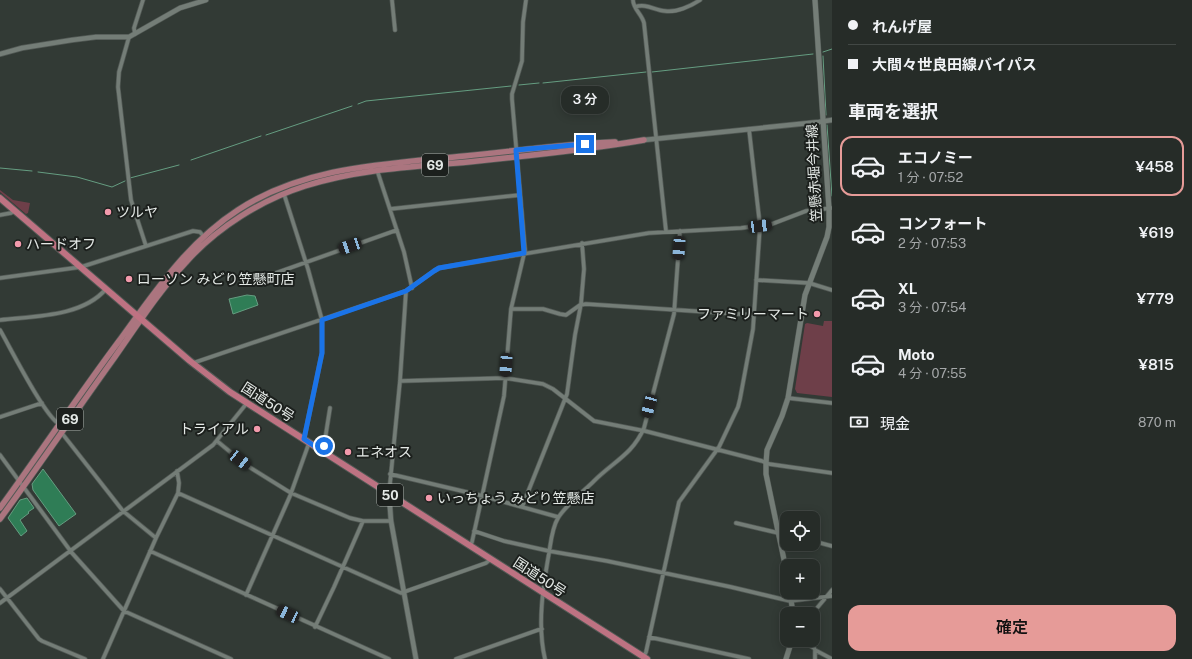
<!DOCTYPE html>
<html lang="ja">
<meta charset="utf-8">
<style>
:root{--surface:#262c28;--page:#2e3430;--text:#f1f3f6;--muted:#a4a7a8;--line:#424845;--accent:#e69b98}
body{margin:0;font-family:"Public Sans","Noto Sans JP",sans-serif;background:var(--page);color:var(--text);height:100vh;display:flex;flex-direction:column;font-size:15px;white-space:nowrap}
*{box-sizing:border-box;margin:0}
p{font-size:13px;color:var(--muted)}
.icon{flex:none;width:22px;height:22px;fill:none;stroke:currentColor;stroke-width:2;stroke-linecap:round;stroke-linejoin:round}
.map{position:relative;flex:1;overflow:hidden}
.panel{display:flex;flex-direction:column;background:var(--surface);width:360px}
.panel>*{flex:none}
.hud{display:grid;align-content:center;height:88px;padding:0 16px;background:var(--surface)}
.controls{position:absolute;left:780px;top:511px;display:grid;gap:8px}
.controls a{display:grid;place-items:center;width:40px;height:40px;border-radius:8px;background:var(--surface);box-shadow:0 2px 10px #0003,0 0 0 1px var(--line);font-size:20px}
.end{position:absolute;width:18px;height:18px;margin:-9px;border:5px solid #1a73e8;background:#fff;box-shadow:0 0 0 2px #fff}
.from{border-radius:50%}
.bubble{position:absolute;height:28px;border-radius:12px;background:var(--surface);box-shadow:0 2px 10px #0003,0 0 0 1px var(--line);font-size:13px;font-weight:600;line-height:28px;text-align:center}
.car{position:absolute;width:12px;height:24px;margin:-12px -6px;border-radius:5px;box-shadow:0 0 3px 1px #0007;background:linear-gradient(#222 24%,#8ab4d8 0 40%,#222 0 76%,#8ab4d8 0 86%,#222 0)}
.hud b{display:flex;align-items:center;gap:14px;height:38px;font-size:15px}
.hud b+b{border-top:1px solid var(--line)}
.hud i{width:10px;height:10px;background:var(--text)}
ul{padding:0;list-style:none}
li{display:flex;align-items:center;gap:12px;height:60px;margin:0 8px 6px;padding:0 8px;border:2px solid transparent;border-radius:12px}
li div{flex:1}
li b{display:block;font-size:15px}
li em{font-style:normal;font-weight:600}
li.current{border-color:var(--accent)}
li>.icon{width:36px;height:36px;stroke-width:1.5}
h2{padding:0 16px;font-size:18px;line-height:48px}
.pay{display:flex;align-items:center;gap:10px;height:44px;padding:0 16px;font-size:15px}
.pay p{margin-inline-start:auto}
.cta{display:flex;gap:8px;margin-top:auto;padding:8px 16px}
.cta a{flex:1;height:46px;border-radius:12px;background:var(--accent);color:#111;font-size:16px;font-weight:600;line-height:46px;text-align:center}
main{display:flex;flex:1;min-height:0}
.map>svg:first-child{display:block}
.green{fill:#6e3f49}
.water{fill:#2f7d56;stroke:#659d81}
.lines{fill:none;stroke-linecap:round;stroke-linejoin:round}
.stream{stroke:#659d81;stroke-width:1}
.minor-casing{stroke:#525955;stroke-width:5}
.tertiary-casing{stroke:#525955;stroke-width:6}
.secondary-casing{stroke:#525955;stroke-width:6}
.primary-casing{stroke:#525955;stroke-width:7}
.trunk-casing{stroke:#525955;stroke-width:8}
.minor{stroke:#747d77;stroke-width:3.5}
.tertiary{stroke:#747d77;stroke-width:4.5}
.secondary{stroke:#747d77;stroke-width:5}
.primary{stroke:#ab757f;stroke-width:5.5}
.trunk{stroke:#be7282;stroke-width:6}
.route{stroke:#1a73e8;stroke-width:5}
.poi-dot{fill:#f39aac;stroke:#1c201d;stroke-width:1.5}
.labels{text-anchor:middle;stroke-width:4;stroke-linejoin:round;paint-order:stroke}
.shield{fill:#1c201d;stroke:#a8adaa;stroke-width:1}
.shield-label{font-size:13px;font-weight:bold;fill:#e4e9e6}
.street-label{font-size:14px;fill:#e4e9e6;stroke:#1c201d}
.poi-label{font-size:14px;fill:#e4e9e6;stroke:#1c201d;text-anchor:start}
</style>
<main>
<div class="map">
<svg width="832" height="659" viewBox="0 0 832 659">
<rect width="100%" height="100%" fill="#323a35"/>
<path class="green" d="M0,190l13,10 17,3 -2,10 -2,1 -26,-22z
M824,321h8v76l-35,-4 -2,-4 10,-65 2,-1 16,3z"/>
<path class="water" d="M247,295l8,1 3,9 -25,9 -4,-15z
M43,469l33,45 -17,12 -26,-36 -1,-6z
M27,498l7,10 -6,4 1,1 -9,7 7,11 -6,5 -13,-18 12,-18z"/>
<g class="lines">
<path class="stream" d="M823,52l9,-3
M823,56l3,59
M652,72l161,-18
M543,83l103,-11
M519,85l20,-2
M358,104l8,-3 145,-15
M827,125l5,71
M266,135l86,-29
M191,160l70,-24
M0,168l32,3
M38,172l39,5 35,10 13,-6
M130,178l49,-13"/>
<defs>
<path id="minor" d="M392,0l3,30
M633,0c0,9 9,14 11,23l22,208
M635,7c11,-4 19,3 30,4 11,2 26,-5 35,-11
M135,34l-1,-6 9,-28
M129,37l-10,35 -1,15 13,113 15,46
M377,170l27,82 8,36
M284,194l24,75 14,51v33l-18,86
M390,209l130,-14
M0,215l11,-2 4,-3
M273,274l124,-44
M0,278l81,-11 112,-36 7,1 4,5
M756,280l53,3 23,7
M511,309h32l17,5 6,1 14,-10 6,-1 168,11
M0,320c34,-4 82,-3 106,-31
M0,330c11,19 44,85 59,94
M193,363l213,-72 28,-20 5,-3 210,-35 92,-5 31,-4 34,-13 26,-3
M400,381l105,-3 38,6 10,5 41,32 51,10 117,30 7,3 63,9
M788,398l44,5
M0,417l42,-14
M61,432l62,79 33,27
M217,441l29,24 45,28 59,25 13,3h28
M322,451l2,-5 6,-38
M0,455l72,98 52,58 107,48
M390,474l89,21 79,22
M178,493l223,100 85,-30 5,-4
M389,494l11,-113 6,-90
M522,507l45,-113 8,-59 6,-31 3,-35 -2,-26
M736,523l51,12
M474,531l30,10 45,10 58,10 124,26 59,14 42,-5
M813,541l19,5
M470,546l2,-4 32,-146 7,-87 14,-59 -13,-151v-5l10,-33 1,-39 3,-22
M150,551l239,108
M0,589l39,50 3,2 43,18
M246,595l44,-99 19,-53
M0,603l213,-158 34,-42
M812,614l20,-24
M315,627l19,-40 29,-66
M649,637l100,22
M801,640l13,8 1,2 17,9
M815,650v9
M643,658l3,-6 33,-150 40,-55 19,-40 2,-8 13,-70 7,-103 -11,-97
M103,659l53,-121 22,-45 1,-10 -2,-12
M456,659l82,-29 4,-1
M545,659c-8,-34 -2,-72 4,-106 2,-12 3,-25 9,-35 7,-12 26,-27 36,-37 20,-20 38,-26 50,-53l30,-114 6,-83"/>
<path id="tertiary" d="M0,54l22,-6 50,-8 24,-3h33l51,-29 26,-8
M644,140l175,-18 13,-2
M389,494l2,27 25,138"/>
<path id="secondary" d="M787,574l-21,-100v-11l1,-13 15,-34 6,-18 17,-103 22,-58 2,-10v-18l-14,-209
M790,592l3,22
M786,659l6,-19"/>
<path id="primary" d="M0,508c40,-55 78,-112 119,-167 35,-48 68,-98 119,-131 67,-44 149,-46 227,-54 50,-5 100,-12 150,-14
M0,519c38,-52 74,-105 112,-158 24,-34 46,-69 75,-100 31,-34 74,-61 118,-75 53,-17 108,-19 163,-24 59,-6 118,-12 176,-22"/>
<path id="trunk" d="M0,198l190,163 40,31 417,267"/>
</defs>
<use href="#minor" class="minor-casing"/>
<use href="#tertiary" class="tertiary-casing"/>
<use href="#secondary" class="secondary-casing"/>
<use href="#primary" class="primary-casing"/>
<use href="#trunk" class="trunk-casing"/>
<use href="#minor" class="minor"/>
<use href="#tertiary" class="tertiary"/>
<use href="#secondary" class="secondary"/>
<use href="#primary" class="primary"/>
<use href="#trunk" class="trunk"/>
</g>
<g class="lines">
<path class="route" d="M324,446l-2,5 -18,-12 18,-86v-33l84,-29 28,-20 5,-3 85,-15 -8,-103 69,-6"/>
</g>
<g class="poi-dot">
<circle cx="108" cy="212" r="4"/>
<circle cx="18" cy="244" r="4"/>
<circle cx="129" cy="279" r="4"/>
<circle cx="817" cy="314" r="4"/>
<circle cx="257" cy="429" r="4"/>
<circle cx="348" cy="452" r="4"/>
<circle cx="429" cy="498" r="4"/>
</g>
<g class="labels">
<g class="shield">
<rect x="422" y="154" width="26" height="22" rx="3"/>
<rect x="57" y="408" width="26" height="22" rx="3"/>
<rect x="377" y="484" width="26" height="22" rx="3"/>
</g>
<g class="shield-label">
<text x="435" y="170">69</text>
<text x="70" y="424">69</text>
<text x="390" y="500">50</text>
</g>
<g class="street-label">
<text transform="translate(814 173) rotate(-93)" y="5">笠懸赤堀今井線</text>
<text transform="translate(268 402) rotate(33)" y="5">国道50号</text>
<text transform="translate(540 577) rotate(33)" y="5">国道50号</text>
</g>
<g class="poi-label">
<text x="116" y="217">ツルヤ</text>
<text x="26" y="249">ハードオフ</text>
<text x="137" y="284">ローソン みどり笠懸町店</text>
<text x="809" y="319" text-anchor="end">ファミリーマート</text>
<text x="249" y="434" text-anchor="end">トライアル</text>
<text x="356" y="457">エネオス</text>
<text x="437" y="503">いっちょう みどり笠懸店</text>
</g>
</g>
</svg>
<div class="controls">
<a><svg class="icon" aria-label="locate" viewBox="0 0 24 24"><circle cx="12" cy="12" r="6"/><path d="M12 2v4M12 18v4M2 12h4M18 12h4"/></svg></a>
<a>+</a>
<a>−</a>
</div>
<i class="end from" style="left:324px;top:446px"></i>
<i class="end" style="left:585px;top:144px"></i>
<div class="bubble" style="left:561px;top:86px;width:48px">3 分</div>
<i class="car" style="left:760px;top:226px;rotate:83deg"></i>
<i class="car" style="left:350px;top:246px;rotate:251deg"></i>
<i class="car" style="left:679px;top:248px;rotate:184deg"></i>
<i class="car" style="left:506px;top:365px;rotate:184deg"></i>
<i class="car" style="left:649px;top:406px;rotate:195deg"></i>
<i class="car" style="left:240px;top:460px;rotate:128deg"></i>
<i class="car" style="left:288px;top:614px;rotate:295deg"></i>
</div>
<section class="panel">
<div class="hud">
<b><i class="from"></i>れんげ屋</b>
<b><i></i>大間々世良田線バイパス</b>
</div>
<h2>車両を選択</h2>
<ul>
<li class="current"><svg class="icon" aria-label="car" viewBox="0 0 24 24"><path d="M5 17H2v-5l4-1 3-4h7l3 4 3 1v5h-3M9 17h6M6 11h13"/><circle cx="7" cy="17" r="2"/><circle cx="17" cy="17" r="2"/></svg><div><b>エコノミー</b><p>1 分 · 07:52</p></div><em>¥458</em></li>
<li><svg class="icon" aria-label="car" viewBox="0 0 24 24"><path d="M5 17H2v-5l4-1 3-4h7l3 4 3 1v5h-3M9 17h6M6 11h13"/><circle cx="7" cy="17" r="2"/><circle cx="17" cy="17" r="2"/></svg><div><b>コンフォート</b><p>2 分 · 07:53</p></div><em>¥619</em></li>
<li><svg class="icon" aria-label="car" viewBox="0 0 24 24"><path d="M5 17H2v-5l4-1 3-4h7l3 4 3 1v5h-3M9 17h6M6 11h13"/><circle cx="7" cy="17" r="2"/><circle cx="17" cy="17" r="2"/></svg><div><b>XL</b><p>3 分 · 07:54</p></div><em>¥779</em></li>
<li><svg class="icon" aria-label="car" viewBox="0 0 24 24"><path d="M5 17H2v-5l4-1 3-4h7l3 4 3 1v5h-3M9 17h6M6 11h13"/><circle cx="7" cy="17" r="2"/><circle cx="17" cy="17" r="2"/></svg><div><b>Moto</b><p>4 分 · 07:55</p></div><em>¥815</em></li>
</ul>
<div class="pay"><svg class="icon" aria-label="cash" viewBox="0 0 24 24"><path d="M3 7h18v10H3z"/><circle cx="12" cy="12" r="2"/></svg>現金<p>870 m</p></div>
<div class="cta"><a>確定</a></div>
</section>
</main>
